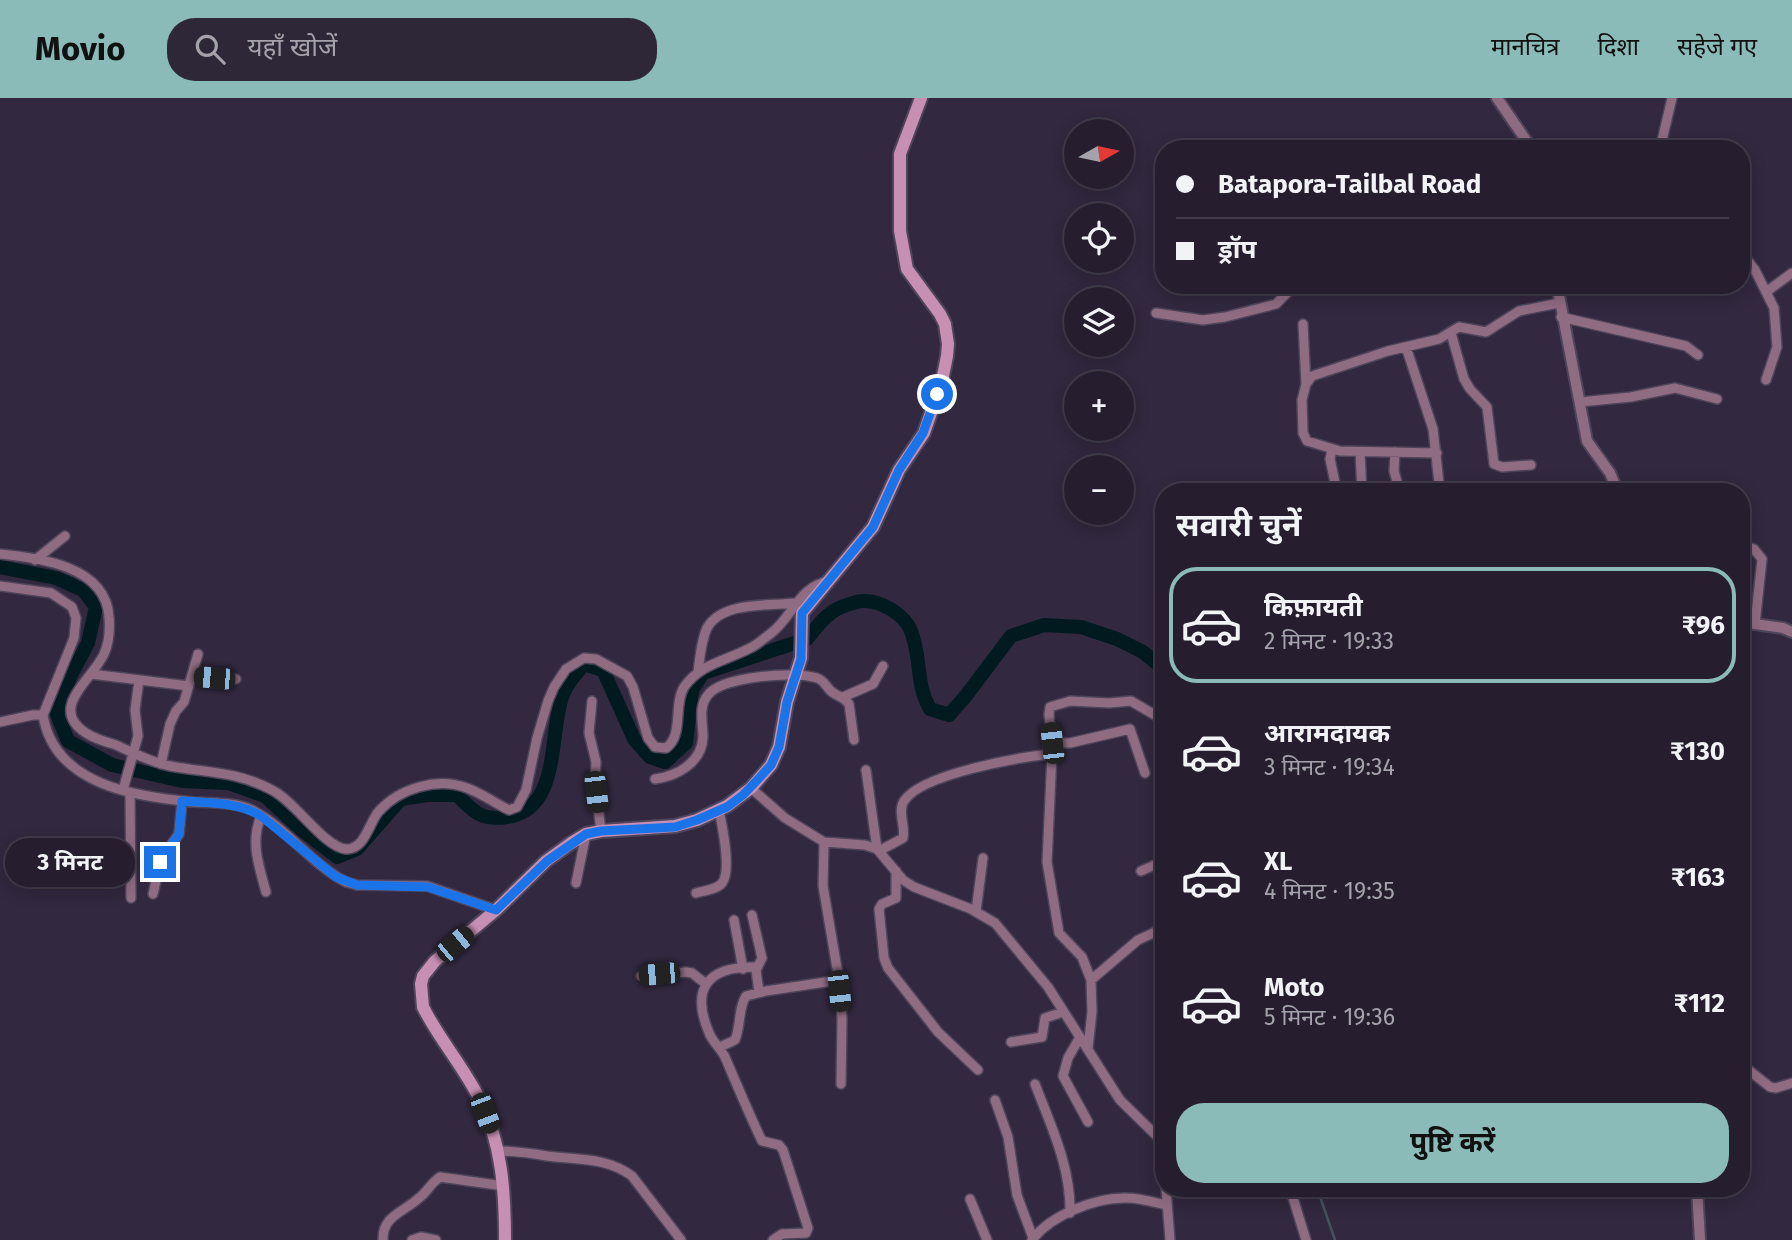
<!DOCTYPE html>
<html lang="hi">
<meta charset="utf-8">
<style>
:root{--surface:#261e2f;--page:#2e2737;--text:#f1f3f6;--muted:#a4a2aa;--line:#423c4b;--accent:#8bbbb9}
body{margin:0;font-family:"Fira Sans","Noto Sans Devanagari",sans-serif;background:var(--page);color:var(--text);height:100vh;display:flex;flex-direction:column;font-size:26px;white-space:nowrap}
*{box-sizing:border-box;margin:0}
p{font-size:23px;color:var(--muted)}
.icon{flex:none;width:38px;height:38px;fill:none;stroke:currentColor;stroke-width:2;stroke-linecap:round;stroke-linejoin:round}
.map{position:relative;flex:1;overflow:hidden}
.sheet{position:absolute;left:1155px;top:385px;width:595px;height:714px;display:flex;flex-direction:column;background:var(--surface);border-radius:28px;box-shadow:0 4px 18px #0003,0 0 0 2px var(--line)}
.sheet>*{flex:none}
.hud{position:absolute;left:1155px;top:42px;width:595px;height:154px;border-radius:28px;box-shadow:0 4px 18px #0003,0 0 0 2px var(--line);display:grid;align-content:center;height:154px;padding:0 21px;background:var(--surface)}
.needle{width:46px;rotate:81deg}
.controls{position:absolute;left:1064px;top:21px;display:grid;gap:14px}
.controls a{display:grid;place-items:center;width:70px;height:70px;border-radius:50%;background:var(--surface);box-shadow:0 4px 18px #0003,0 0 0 2px var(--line);font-size:35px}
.end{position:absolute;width:32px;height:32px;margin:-16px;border:9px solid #1a73e8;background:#fff;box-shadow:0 0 0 4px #fff}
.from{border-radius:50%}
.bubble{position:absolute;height:49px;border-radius:24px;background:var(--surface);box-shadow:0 4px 18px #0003,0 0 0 2px var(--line);font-size:23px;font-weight:700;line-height:49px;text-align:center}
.car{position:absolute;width:21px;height:42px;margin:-21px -10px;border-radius:9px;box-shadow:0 0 5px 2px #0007;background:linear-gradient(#222 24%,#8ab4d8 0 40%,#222 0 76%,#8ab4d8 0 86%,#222 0)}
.hud b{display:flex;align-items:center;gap:24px;height:66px;font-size:26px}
.hud b+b{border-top:2px solid var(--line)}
.hud i{width:18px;height:18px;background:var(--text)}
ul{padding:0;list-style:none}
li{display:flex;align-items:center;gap:21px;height:116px;margin:0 14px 10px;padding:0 7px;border:4px solid transparent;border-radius:28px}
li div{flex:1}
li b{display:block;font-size:26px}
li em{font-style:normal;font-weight:700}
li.current{border-color:var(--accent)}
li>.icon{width:63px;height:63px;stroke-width:1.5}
h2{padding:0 21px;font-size:32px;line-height:84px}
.action{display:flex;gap:14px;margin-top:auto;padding:14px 21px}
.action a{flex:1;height:80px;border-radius:28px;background:var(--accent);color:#111;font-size:28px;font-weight:700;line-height:80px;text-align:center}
header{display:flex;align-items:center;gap:42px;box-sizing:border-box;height:98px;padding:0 35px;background:var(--accent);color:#111}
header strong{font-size:33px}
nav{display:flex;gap:38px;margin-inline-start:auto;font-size:24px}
.search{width:490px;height:63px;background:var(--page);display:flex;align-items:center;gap:18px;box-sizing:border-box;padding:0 24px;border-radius:28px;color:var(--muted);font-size:26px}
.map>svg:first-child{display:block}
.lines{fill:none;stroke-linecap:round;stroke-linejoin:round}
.stream{stroke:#44545d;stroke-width:2.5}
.river{stroke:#001a20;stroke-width:14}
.minor-casing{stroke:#4e455b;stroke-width:12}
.tertiary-casing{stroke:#4e455b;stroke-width:14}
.secondary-casing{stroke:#4e455b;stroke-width:16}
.minor{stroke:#906c83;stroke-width:9}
.tertiary{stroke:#906c83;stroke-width:10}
.secondary{stroke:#c88fb4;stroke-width:12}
.route{stroke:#1a73e8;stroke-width:9}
</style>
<header>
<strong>Movio</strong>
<div class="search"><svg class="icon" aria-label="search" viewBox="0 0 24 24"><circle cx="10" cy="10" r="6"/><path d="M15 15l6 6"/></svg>यहाँ खोजें</div>
<nav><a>मानचित्र</a><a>दिशा</a><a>सहेजे गए</a></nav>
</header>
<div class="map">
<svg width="1792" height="1142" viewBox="0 0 1792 1142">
<rect width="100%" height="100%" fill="#32283f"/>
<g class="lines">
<path class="stream" d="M1317,1090l18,52"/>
<path class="river" d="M0,469l56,11 27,12 13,17 -8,36 -17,32 -14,39 11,27 44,24 70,16 46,2 37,13 37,34 35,27 20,-8 44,-50 26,-4h30c17,17 24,26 50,22 57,-8 40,-90 58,-127 5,-10 13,-18 19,-26l19,6 31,69 16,18 15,5 21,-19 6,-53 11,-17 104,-34c8,-10 18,-24 30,-30 6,-3 20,-8 26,-8 18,-1 42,14 48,30 11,28 4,52 19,78l19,6 16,-18 46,-61 33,-11 37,2 36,12 26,13 21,17"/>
<defs>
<path id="minor" d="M1660,51l12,-51
M1741,162l7,1 7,9 19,38 3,39 -11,33
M1766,194l26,-19
M1156,215l47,7 22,-3 51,-13 19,-19
M1561,219l125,29 12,9
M1303,226l3,61
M1451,235l13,46 6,10 17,18 7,57 8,3 29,-2
M1406,249l27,82 7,63
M1580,304l51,-5 44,-9 42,11
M1332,352l-2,9 7,33
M1360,354l2,40
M1395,354l-1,19 6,21
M1437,355l-97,-2 -33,-10 -4,-8 -1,-33 4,-16 6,-8 76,-25 51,-12 20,-12 27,5 33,-21 40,-8
M1741,447l13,4 8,10 -7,65
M0,456c40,4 106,12 109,63 1,12 0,26 -5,37 -7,16 -31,37 -33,53 -2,12 7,21 15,26 9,6 20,9 30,12 18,8 34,17 54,21 38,7 66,5 102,24 23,11 52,57 74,59 19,1 23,-27 33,-38 21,-23 58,-34 88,-23 14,5 28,15 42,22l8,-3 9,-17 11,-52 11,-37 6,-14 12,-18 18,-11 12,1 31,17 6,11 15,51 7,9 11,1c18,-13 7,-43 18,-61 16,-23 41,-26 64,-38 8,-3 15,-10 22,-15 23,-17 28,-47 59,-53
M35,462l30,-24
M0,488l51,7 21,14 4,11 -2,20 -31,77c11,70 93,82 151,87 18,1 41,0 58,8 35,18 59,54 94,72l11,3 70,1 69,24
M698,574c2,-15 3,-31 9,-44 15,-27 62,-22 88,-25
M91,576l98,12
M192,578l44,3
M843,599l30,-13 10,-18
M592,603l-3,32 7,29 -1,21 6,48
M0,624l33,-7h10
M1052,645h18l60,-14 15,44
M161,666l9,-40 6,-13 8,-9 14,-48
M866,672l11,79
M655,681c23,-3 47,-17 48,-42 0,-15 -5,-30 5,-42 14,-19 87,-24 109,-17 7,2 9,9 15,14 7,5 12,5 17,12l5,36
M751,690l34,30 39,24 41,3 12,4 26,31 11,7 57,22 24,14 53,64 72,113 44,43
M123,692l15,-54 -3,-26 4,-30
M130,694l1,106
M261,718c-11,26 -2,50 5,76
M824,744l-1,44 16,94 3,39 -1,65
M879,753l24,-13c3,-11 -6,-27 1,-37 17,-27 116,-44 148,-47
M896,773v27l-14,6 -3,5 5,49 4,10 50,64 40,38
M1141,773l16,-7 7,-7
M576,785l10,-49
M696,795c7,-2 22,-4 26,-10 10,-12 0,-58 -3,-73
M153,796l8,-35 18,-25 3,-33
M976,813l7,-53
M752,817l10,43 -6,12 3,22
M734,822l9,49
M756,869c-50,-1 -66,23 -46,68 4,8 11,14 15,22 12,28 24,57 37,84l17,4 4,5 25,78 -2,5 -24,1 -9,6
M641,878l45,-4 6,1 14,11
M1091,882l47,-40 26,-12
M1080,939l-12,21 -5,18 25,46
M1011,944l31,-5 3,-19 18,-6
M720,949l15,-7c6,-14 3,-32 11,-44l20,-5 73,-11
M1088,950l4,-36 -1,-32 -9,-23 -23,-24 -12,-71 5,-108 -3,-40 1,-7 20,-6 39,2 22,-2 29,17v34l4,5
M1741,966l29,23 6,1 16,-5
M1035,986c16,42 36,83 35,129
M995,1002l13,37 9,58 16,43
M498,1053c17,0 32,2 49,5 30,4 60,1 85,20l49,64
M1166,1090l4,52
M1290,1090l16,52
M970,1101l17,41
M383,1142c-1,-24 21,-28 36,-42 8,-6 12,-15 21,-21l64,9
M412,1142l9,-3 15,3
M1032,1142c19,-25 64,-43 95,-42 13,0 26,4 39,7"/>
<path id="tertiary" d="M1497,0l35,51
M1557,187l30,156 23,32 8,19
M1741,524l42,6 9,4
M1697,1090l3,52"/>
<path id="secondary" d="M505,1142c0,-48 -3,-98 -26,-142 -16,-32 -40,-59 -56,-91l-2,-23 2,-8 12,-15 61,-51 50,-49 25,-18 15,-9 15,-3 74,-5 22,-6 30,-14 24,-18 20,-23 8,-18 8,-45 14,-44 1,-45 71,-86 26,-57 25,-37 18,-52 5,-25 1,-12 -3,-20 -5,-10 -33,-45 -7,-38v-77l21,-56"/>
</defs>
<use href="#minor" class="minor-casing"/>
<use href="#tertiary" class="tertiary-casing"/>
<use href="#secondary" class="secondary-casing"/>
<use href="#minor" class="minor"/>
<use href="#tertiary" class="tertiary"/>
<use href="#secondary" class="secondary"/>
</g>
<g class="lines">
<path class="route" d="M160,764l19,-28 3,-33c27,2 56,1 79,15l75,61 21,8 71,2 68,23 51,-49 39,-27 15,-3 74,-4 22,-7 30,-13 16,-12 18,-19 10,-11 8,-18 8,-45 14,-43 1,-46 71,-86 26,-57 24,-37 14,-39"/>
</g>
</svg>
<div class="controls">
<a><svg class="needle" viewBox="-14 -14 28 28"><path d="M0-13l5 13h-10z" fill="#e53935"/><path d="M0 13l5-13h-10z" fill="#a4a2aa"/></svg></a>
<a><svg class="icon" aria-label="locate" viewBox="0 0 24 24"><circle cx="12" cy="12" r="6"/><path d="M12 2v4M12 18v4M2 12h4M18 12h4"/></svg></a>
<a><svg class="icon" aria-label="layers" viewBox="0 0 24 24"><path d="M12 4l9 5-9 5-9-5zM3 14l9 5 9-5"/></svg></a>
<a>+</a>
<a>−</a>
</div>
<i class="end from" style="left:937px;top:296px"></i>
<i class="end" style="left:160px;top:764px"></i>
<div class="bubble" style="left:5px;top:740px;width:130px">3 मिनट</div>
<i class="car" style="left:214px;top:580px;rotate:275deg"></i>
<i class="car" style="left:1052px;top:645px;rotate:354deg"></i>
<i class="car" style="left:596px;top:694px;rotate:173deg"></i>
<i class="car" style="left:455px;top:846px;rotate:50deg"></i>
<i class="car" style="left:659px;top:876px;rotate:265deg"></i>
<i class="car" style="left:839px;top:893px;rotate:174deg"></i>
<i class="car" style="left:485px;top:1015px;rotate:159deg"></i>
<div class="hud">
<b><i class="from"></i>Batapora-Tailbal Road</b>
<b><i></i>ड्रॉप</b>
</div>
<section class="sheet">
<h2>सवारी चुनें</h2>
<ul>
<li class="current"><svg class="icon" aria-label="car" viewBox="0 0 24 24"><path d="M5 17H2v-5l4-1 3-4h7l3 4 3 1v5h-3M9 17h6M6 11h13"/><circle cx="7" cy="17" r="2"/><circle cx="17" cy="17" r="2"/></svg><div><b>किफ़ायती</b><p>2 मिनट · 19:33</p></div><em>₹96</em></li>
<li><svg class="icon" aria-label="car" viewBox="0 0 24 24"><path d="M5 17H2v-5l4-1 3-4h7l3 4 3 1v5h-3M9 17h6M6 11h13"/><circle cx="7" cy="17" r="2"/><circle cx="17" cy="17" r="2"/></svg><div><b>आरामदायक</b><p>3 मिनट · 19:34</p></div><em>₹130</em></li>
<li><svg class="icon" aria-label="car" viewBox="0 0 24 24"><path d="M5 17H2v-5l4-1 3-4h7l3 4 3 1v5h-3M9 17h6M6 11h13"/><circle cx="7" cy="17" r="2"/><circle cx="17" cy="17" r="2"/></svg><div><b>XL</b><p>4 मिनट · 19:35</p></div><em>₹163</em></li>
<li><svg class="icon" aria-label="car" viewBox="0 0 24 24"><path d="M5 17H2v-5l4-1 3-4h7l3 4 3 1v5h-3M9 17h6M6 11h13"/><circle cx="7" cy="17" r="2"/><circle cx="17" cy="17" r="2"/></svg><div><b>Moto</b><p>5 मिनट · 19:36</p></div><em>₹112</em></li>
</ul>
<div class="action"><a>पुष्टि करें</a></div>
</section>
</div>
